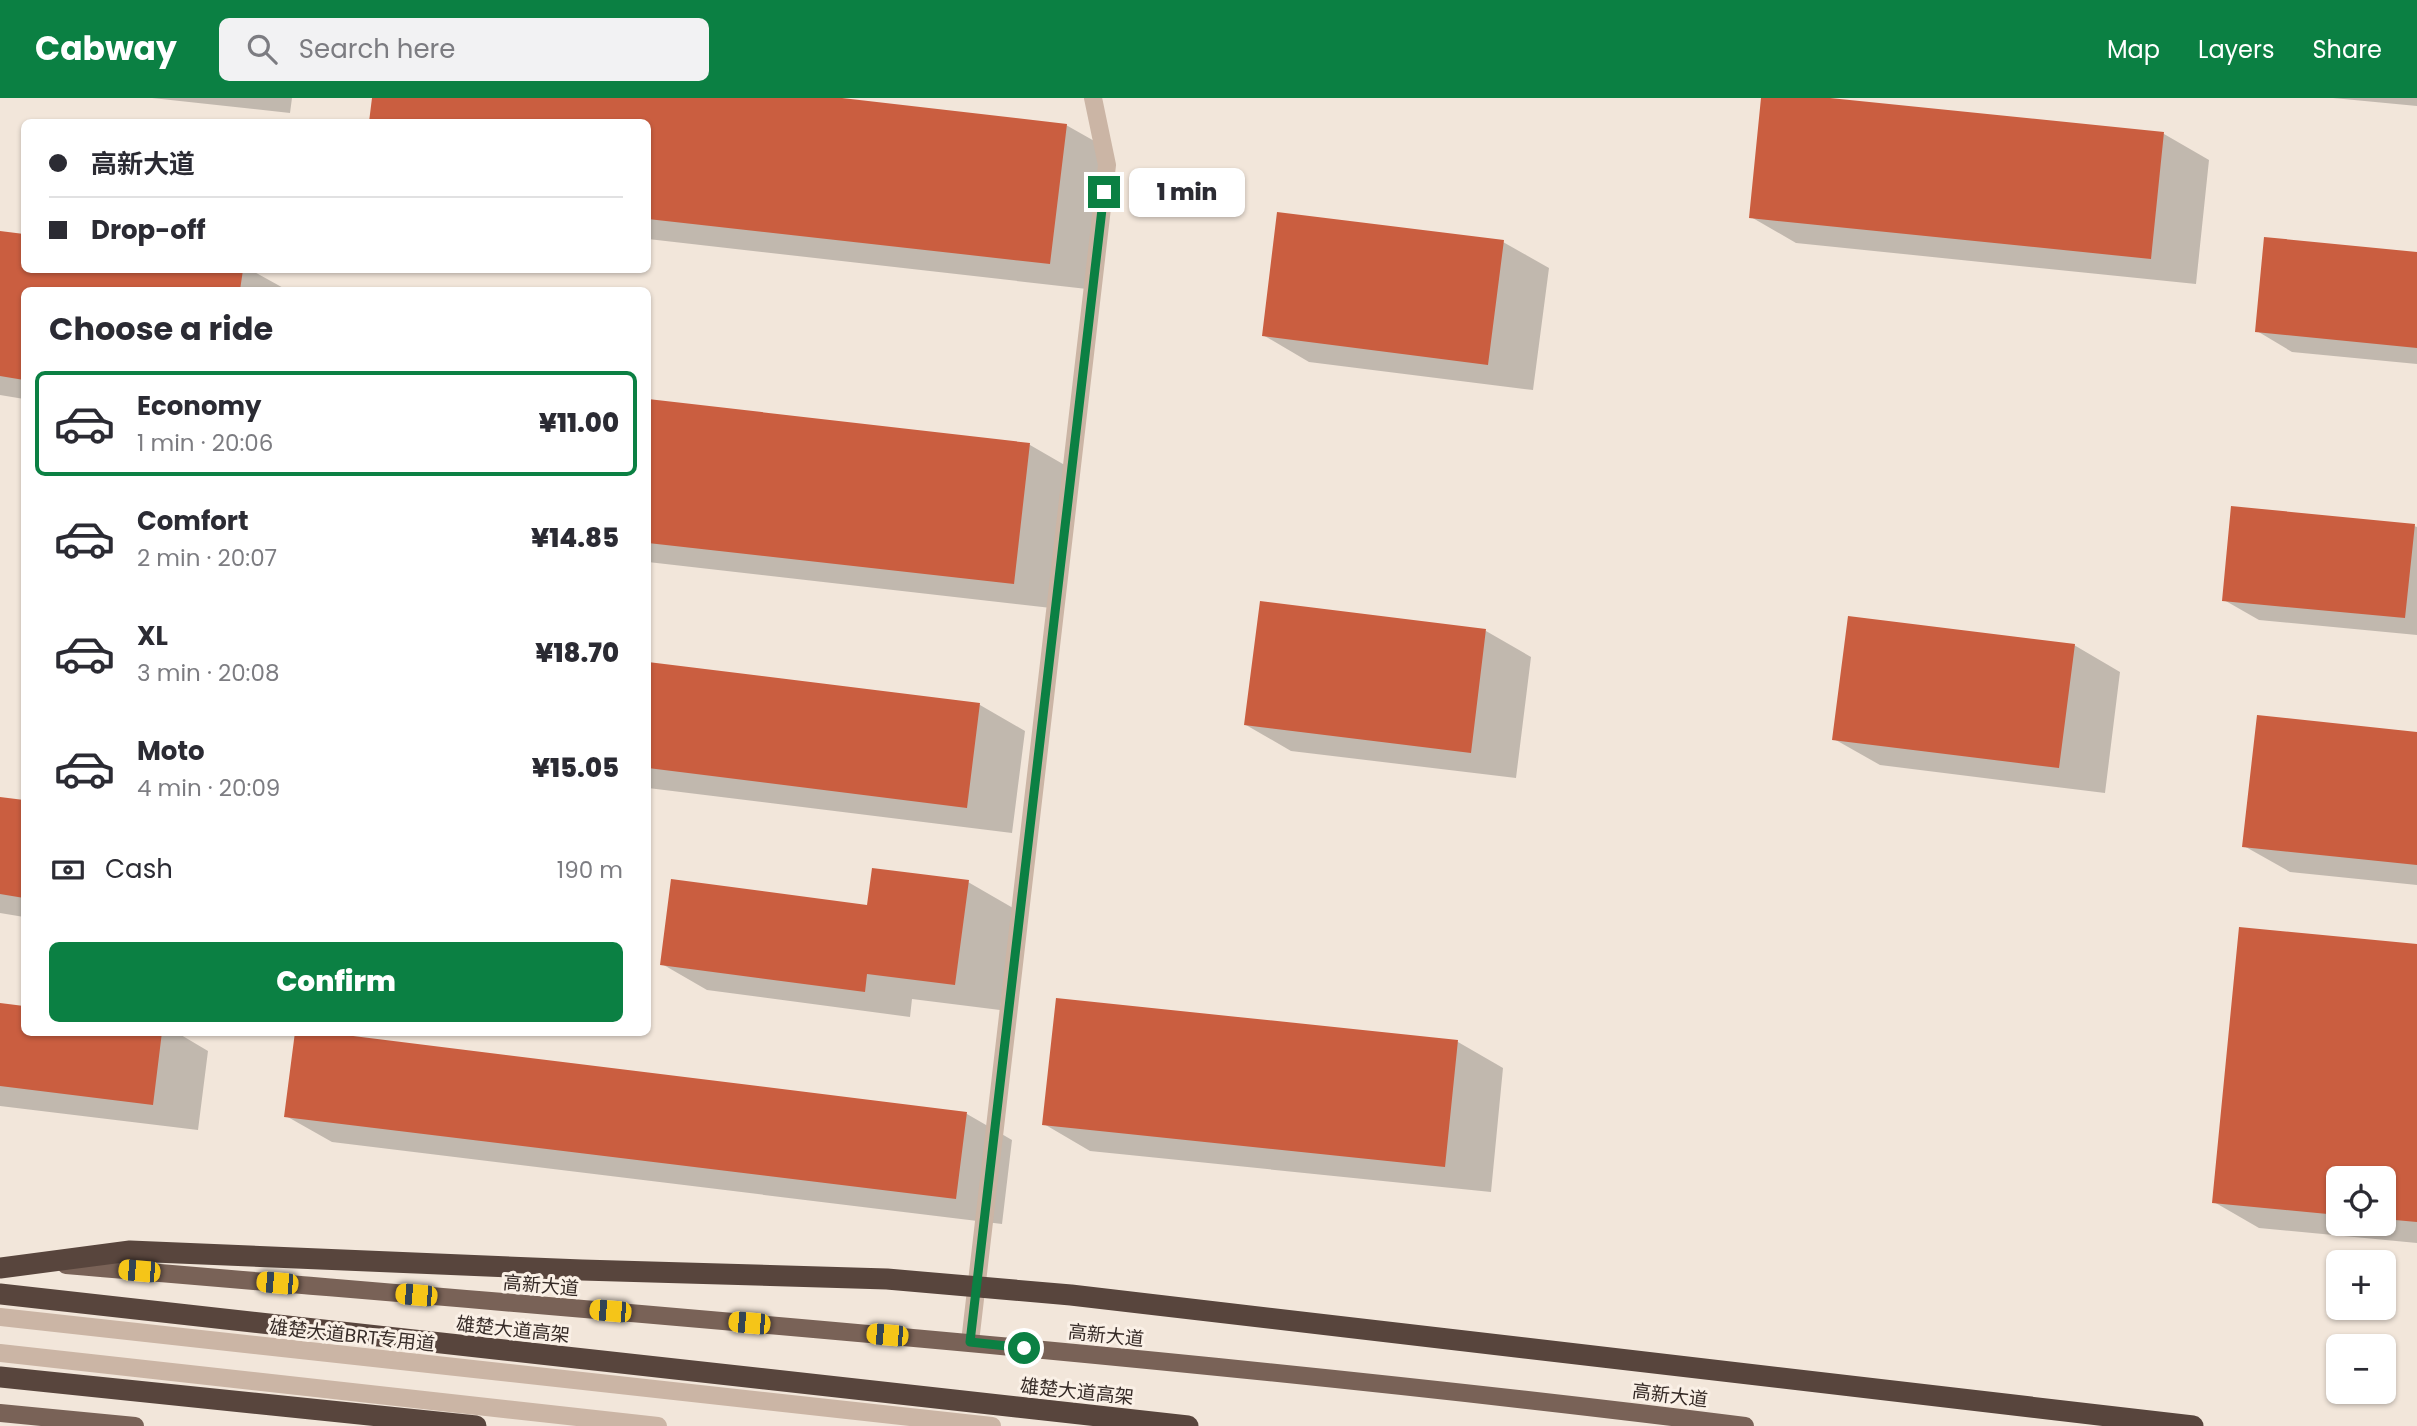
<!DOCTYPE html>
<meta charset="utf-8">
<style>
:root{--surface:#fff;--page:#f2f2f3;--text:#2b2b33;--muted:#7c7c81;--line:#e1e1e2;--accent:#0b8043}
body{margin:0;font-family:Poppins,"Noto Sans SC",sans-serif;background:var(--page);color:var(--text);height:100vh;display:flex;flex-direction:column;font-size:26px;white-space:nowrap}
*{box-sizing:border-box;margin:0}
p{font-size:23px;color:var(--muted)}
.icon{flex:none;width:38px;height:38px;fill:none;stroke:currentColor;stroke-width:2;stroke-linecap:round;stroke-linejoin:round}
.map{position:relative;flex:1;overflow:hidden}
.panel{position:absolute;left:21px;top:189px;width:630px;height:749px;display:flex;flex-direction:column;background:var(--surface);border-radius:10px;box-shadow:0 2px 5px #0004}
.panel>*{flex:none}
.hud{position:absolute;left:21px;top:21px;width:630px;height:154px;border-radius:10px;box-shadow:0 2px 5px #0004;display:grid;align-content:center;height:154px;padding:0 28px;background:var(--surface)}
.buttons{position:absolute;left:2326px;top:1068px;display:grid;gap:14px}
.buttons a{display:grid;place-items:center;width:70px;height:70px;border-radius:10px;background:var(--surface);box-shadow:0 2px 5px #0004;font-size:35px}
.end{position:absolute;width:32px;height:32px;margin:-16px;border:9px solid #0b8043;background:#fff;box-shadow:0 0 0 4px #fff}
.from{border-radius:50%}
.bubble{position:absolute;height:49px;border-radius:10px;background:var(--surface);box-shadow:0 2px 5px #0004;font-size:23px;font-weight:800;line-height:49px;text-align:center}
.car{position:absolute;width:21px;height:42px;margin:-21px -10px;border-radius:9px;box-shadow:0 0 5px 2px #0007;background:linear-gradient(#f5c518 24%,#345 0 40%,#f5c518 0 76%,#345 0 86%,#f5c518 0)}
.hud b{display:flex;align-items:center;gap:24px;height:66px;font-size:26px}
.hud b+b{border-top:2px solid var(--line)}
.hud i{width:18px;height:18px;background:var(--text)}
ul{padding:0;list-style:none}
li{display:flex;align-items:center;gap:21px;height:105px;margin:0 14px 10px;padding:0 14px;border:4px solid transparent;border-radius:10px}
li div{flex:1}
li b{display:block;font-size:26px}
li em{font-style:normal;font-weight:800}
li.current{border-color:var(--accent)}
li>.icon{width:63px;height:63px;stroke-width:1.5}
h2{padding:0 28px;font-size:32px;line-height:84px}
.pay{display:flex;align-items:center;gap:18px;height:77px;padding:0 28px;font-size:26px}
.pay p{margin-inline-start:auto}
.cta{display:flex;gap:14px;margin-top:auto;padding:14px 28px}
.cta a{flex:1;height:80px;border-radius:10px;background:var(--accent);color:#fff;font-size:28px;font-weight:800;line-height:80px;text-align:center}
header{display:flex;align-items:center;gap:42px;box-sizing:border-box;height:98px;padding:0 35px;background:var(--accent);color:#fff}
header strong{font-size:33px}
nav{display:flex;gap:38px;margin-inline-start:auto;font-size:24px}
.search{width:490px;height:63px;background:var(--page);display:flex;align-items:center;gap:18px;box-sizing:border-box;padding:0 24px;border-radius:10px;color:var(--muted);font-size:26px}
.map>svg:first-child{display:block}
.shadow{fill:#0003;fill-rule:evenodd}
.building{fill:#ca5e40}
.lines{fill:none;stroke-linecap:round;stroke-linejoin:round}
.lane{stroke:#cbb5a5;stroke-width:18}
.street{stroke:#cbb5a5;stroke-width:18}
.primary{stroke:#796257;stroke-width:18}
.highway{stroke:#58453d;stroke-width:21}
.highway-bridge{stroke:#58453d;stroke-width:21}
.route{stroke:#0b8043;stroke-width:9}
.labels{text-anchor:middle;stroke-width:6;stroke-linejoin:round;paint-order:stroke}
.street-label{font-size:19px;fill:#362b27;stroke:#faf0e6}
</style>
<header>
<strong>Cabway</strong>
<div class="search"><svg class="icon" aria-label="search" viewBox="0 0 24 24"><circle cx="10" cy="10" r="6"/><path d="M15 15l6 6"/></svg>Search here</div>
<nav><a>Map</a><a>Layers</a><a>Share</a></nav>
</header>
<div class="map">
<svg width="2417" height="1328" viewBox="0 0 2417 1328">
<rect width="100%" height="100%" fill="#f2e6da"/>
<path class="shadow" d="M152,0h140l-2,15z
M374,0h453l239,27 46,26 -16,139 -448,-51v-117h-277z
M1763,0h49l352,36 45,26 -13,124 -400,-41 -45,-26z
M2333,0h84v8z
M0,135l24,3v34h227l36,20h-263v109l-24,-4z
M1503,144l46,26 -16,122 -224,-28 -46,-27z
M2417,156v110l-125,-12 -35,-21z
M648,303l382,44 45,26 -15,138 -412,-47z
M2414,428l3,1v108l-158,-15 -35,-20z
M1486,533l45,26 -15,121 -225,-27 -45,-26z
M2074,547l46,27 -15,121 -225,-28 -46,-26z
M648,565l332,42 45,26 -13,102 -364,-45z
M2417,636v151l-127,-13 -46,-26z
M0,701l24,3v115l-24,-4z
M968,784l45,26 -13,102 -88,-11 -2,18 -203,-27 -45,-26z
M2417,848v297l-158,-15 -45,-26zM2338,1080h46v45h-46z
M0,907l24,3v24h152l32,19 -10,79 -198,-24z
M307,934l660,82 45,26 -10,84 -670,-82 -46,-26z
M1458,944l45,26 -12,124 -401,-41 -46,-27z"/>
<path class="building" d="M372,0h470l225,26 -17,140 -402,-45v-97h-279z
M1761,0h69l334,34 -13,127 -402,-41z
M1277,114l227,28 -16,125 -226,-29z
M0,133l24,3v36h219l-3,20h-216v90l-24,-4z
M2264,139l153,15v96l-162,-16z
M648,301l382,44 -16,141 -366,-41z
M2231,408l184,18 -10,94 -183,-17z
M1260,503l226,28 -15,124 -227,-28z
M1848,518l227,28 -16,124 -227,-28z
M648,564l332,41 -13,105 -319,-40z
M2257,617l160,17v133l-175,-18z
M0,699l24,3v98l-24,-4z
M872,770l97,12 -14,105 -88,-11 -2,18 -205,-27 11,-86 196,26z
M2239,829l178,17v278l-33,-3v-41h-46v37l-126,-12z
M1056,900l402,42 -13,127 -403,-42z
M0,905l24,3v26h138l-9,73 -153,-19z
M295,934h26l646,80 -11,87 -672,-82z"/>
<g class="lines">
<path class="lane" d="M0,1219l992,109
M0,1255l658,73"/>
<path class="street" d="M970,1244l137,-1177 -14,-67"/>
<path class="primary" d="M66,1167c560,48 1121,91 1679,161
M0,1315l135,13"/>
<path class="highway" d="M0,1196l1188,132"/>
<path class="highway-bridge" d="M0,1170l130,-17 452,19 305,9 184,16 1122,131
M0,1279l476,49"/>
</g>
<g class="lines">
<path class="route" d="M1024,1250l-54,-6 134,-1150"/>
</g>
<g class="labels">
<g class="street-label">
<text transform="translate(541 1187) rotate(5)" y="7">高新大道</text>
<text transform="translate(513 1231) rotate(6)" y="7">雄楚大道高架</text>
<text transform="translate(352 1237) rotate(6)" y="7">雄楚大道BRT专用道</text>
<text transform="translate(1106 1237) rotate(6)" y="7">高新大道</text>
<text transform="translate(1077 1293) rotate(6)" y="7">雄楚大道高架</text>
<text transform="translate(1670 1297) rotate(7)" y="7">高新大道</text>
</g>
</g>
</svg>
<div class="buttons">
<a><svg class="icon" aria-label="locate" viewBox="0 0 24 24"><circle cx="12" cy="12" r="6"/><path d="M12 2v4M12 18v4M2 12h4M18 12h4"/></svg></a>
<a>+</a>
<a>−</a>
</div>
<i class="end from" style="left:1024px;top:1250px"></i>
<i class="end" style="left:1104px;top:94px"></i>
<div class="bubble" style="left:1129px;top:70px;width:116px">1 min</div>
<i class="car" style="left:139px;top:1173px;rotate:275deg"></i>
<i class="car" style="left:277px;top:1185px;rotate:275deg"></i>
<i class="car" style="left:416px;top:1197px;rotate:275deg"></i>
<i class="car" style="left:610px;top:1213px;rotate:275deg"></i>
<i class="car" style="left:749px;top:1225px;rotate:275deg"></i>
<i class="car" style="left:887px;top:1237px;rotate:275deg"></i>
<div class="hud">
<b><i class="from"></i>高新大道</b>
<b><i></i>Drop-off</b>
</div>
<section class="panel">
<h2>Choose a ride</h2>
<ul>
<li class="current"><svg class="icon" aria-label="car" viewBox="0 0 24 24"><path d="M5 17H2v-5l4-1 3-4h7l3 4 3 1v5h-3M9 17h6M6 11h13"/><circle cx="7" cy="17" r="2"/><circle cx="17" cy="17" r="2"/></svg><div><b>Economy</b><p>1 min · 20:06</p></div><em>¥11.00</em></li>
<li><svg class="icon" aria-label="car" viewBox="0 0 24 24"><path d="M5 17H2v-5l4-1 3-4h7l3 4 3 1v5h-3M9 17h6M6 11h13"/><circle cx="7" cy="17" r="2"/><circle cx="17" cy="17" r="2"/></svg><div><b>Comfort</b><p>2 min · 20:07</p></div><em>¥14.85</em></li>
<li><svg class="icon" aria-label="car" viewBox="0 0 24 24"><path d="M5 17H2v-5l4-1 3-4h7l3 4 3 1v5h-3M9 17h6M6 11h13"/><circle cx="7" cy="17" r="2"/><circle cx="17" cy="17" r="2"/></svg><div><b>XL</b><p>3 min · 20:08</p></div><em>¥18.70</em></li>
<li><svg class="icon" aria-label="car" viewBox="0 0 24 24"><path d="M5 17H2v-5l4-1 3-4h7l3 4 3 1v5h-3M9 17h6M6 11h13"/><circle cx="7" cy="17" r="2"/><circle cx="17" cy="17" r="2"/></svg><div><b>Moto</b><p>4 min · 20:09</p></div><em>¥15.05</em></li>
</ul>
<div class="pay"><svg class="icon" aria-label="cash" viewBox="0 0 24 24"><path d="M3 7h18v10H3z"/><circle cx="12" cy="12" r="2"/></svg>Cash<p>190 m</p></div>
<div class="cta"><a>Confirm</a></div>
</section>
</div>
